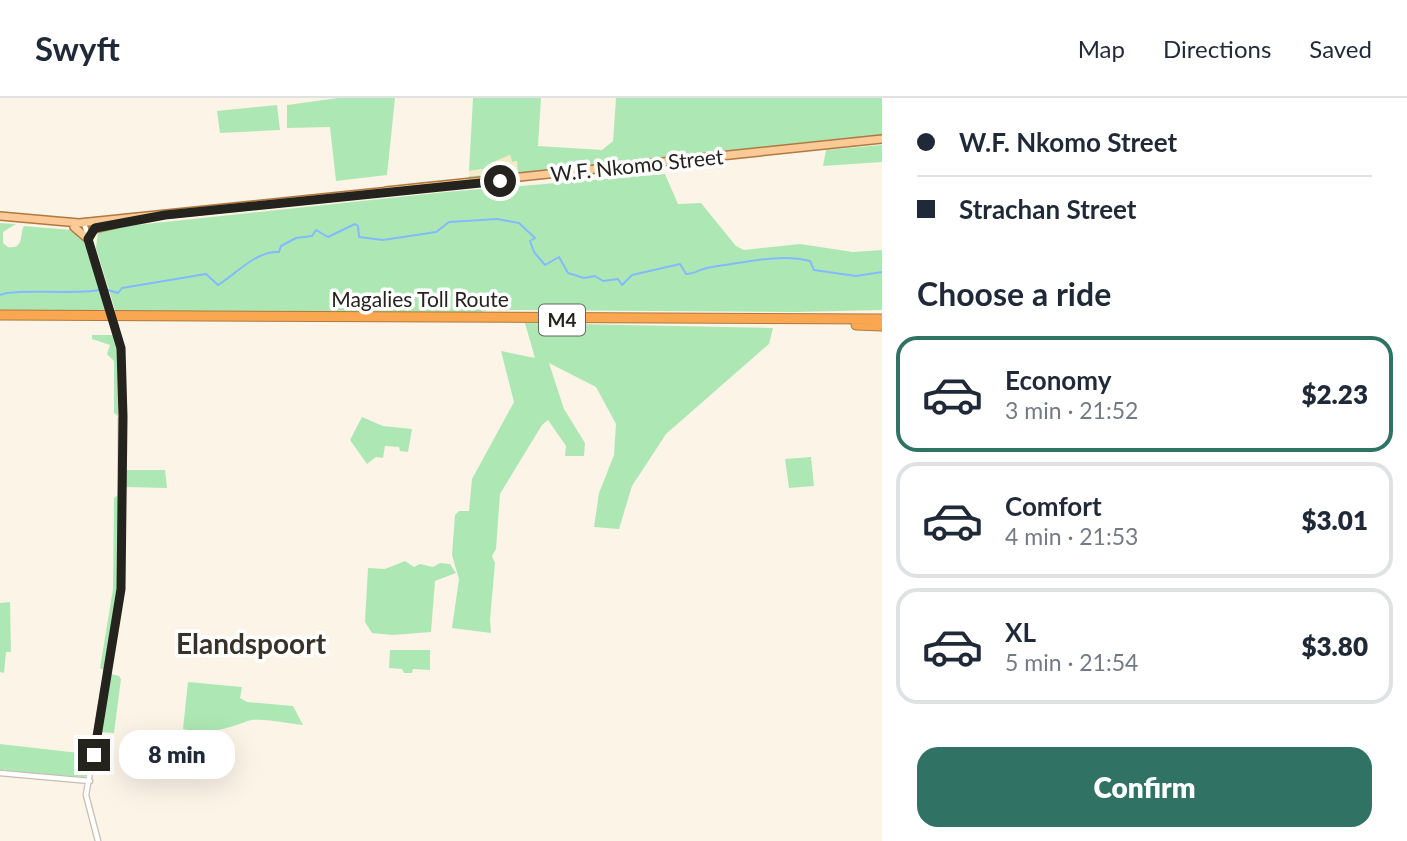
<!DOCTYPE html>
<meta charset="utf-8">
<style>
:root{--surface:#fff;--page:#f2f2f3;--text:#1f2937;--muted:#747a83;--line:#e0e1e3;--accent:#307365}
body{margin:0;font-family:Lato,sans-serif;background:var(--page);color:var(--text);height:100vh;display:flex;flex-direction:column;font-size:26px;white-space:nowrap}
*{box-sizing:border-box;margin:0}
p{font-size:23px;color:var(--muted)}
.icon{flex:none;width:38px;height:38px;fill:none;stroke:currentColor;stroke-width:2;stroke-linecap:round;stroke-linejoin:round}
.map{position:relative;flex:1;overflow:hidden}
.drawer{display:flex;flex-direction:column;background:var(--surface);width:525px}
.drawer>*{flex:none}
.top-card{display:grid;align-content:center;height:154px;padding:0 35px;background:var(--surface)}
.end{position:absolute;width:32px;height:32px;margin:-16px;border:9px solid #25231e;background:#fff;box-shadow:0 0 0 4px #fff}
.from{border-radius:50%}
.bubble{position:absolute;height:49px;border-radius:21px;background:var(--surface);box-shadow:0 7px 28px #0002;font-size:23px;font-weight:800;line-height:49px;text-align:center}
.top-card b{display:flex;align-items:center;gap:24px;height:66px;font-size:26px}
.top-card b+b{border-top:2px solid var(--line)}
.top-card i{width:18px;height:18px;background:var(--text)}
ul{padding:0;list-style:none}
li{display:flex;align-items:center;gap:21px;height:116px;margin:0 14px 10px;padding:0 21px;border:4px solid var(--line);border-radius:21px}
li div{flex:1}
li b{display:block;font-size:26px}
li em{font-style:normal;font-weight:800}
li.selected{border-color:var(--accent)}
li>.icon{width:63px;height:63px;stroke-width:1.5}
h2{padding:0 35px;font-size:32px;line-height:84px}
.button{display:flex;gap:14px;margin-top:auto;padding:14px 35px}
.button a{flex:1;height:80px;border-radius:21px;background:var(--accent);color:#fff;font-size:28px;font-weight:800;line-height:80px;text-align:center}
header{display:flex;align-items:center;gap:42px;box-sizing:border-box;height:98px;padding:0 35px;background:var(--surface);border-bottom:2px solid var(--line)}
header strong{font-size:33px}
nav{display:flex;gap:38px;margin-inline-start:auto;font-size:24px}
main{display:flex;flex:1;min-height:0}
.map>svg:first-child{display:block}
.green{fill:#ade8b4}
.sand{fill:#f5ebc6}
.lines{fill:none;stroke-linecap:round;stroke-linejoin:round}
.stream{stroke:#83bafd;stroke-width:2}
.minor-casing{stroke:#c6beb2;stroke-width:7}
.major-casing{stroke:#af7940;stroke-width:10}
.highway-casing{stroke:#af7940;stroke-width:11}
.minor{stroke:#fff;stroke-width:4.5}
.major{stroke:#fcca97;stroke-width:7}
.highway{stroke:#faa752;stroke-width:9}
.minor-bridge-casing{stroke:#c6beb2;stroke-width:7;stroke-linecap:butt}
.minor-bridge{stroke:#fff;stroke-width:4.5}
.route{stroke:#25231e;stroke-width:9}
.labels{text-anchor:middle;stroke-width:7;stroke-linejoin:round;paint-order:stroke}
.shield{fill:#fff;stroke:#666562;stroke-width:2}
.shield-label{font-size:19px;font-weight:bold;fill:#25231e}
.street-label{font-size:21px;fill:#25231e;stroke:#fff}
.district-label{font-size:28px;font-weight:bold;fill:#383229;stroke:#fff}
</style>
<header>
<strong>Swyft</strong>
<nav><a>Map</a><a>Directions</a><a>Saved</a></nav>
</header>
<main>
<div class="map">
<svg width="882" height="743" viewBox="0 0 882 743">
<rect width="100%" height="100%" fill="#fcf4e7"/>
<path class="green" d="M338,0h57l-8,77 -51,6 -6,-54 -43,1v-23z
M473,0h68l-3,48 64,4 11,-9 3,-43h266v39l-46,2 -367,41v-4l44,-4 4,-11 -5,1 -2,-6 -20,12 -21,3z
M277,7l3,25 -60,3 -3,-22z
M882,47v17l-59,4 3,-16z
M665,76l13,30 23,-1 35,43 8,4 56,-6 53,8 29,-2v60l-86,2 -307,-2 -20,5 -223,-4 -130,2 -20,-65 2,-16 29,-6 319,-34z
M0,125l16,1 -13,8v11l5,4c17,2 11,-12 16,-21l48,4 12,8 25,75h-109z
M525,225l248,5 -4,16 -103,90 -34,52 -13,43 -25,-2 5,-34 15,-38 2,-31 -20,-37 -47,-24 15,46 21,34 -1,13h-19l1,-10 -18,-26 -6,5 -42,69 -4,55 -4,7 3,7 -5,57 1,13 -39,-5 7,-49 -7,-24 3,-40 4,-4h10l3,-32 42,-77 -13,-51 34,7z
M92,237h24l5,29 -3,52 -4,-3v-52l-7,-7 3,-9 -18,-6z
M362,319l21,9 29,3 -4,23 -8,-1 -1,-4 -14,-1 -2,12 -7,-1 -9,7 -17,-24z
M811,359l3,29 -25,2 -4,-29z
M124,372h41l2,18 -41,-1z
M118,397l1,90 -15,85 -4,-2 13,-79 1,-91z
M405,463l9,6 6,-3 13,3 7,-4 10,1 6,9 -21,8 -4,51 -38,3 -21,-2 -7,-11 3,-54 17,1z
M10,504l1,50h-5l-2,21 -4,-1v-69z
M390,552h40v20l-17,-1 -1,4h-8l-2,-4 -13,-1z
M111,576l8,2 2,3 -7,54 -15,-1z
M188,584l54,5 -2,11 7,4 46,4 10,19c-12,-1 -45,-8 -55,-4 -21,8 -42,14 -65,8z
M0,646l88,10 3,2 -3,18 -4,3 -78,-6v-3l-1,3h-5z"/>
<path class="sand" d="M510,57l2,7 5,-1 1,12 -49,3v-5l21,-3 3,-6z"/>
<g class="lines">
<path class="stream" d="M108,192l10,3 4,-5 84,-14 12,11c18,-11 39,-35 61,-33l2,-6 15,-8 16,-2 4,-6 12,7 27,-13 3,2 1,11 24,3 53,-8 13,-10 48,-3 22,4 16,15 -5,3 4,11 11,13 14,-8 9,16 16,5 11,-2 8,5 15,-2 4,6 10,-10 48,-11 6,10c10,0 15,-6 26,-7 31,-4 68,-14 98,-6l4,9 42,6 26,-4
M0,197c12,-7 77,0 99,-5"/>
<defs>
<path id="minor" d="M84,125l23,78
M115,227l6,29 2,62
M0,675l90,8
M98,743l-12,-46 35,-206v-170"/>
<path id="major" d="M386,93l496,-52
M0,118l79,7 311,-32
M74,129l14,12 5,-10 22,-5"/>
<path id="highway" d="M0,217l882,4
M856,227l26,1"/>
</defs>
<use href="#minor" class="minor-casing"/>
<use href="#major" class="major-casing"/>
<use href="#highway" class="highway-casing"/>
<use href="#minor" class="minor"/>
<use href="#major" class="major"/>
<use href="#highway" class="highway"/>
<defs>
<path id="minor-bridge" d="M107,203l8,24"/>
</defs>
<use href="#minor-bridge" class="minor-bridge-casing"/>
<use href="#minor-bridge" class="minor-bridge"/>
</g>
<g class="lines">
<path class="route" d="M94,657l27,-166 2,-172 -2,-69 -33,-109 7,-11 70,-13 335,-34"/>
</g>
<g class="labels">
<rect class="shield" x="539" y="206.5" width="46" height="31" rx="5"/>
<g class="shield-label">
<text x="562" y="229">M4</text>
</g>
<g class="street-label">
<text transform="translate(637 68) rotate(-6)" y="7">W.F. Nkomo Street</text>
<text x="420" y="209">Magalies Toll Route</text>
</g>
<g class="district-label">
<text x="251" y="556">Elandspoort</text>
</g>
</g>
</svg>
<i class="end from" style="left:500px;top:83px"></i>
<i class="end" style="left:94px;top:657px"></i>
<div class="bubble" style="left:119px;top:632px;width:116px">8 min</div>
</div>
<section class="drawer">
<div class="top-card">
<b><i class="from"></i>W.F. Nkomo Street</b>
<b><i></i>Strachan Street</b>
</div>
<h2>Choose a ride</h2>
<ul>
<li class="selected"><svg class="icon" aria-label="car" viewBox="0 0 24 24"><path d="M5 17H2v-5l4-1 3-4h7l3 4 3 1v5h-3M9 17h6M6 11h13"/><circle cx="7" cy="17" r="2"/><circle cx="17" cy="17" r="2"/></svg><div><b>Economy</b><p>3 min · 21:52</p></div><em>$2.23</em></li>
<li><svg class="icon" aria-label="car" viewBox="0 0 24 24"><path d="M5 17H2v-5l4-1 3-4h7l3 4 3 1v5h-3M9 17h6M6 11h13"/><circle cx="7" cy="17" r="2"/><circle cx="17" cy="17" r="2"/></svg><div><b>Comfort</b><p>4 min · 21:53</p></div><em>$3.01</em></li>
<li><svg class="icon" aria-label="car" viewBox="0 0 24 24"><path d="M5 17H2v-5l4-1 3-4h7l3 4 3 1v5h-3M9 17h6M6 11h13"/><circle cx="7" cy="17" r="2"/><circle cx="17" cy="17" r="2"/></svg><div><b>XL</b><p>5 min · 21:54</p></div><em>$3.80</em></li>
</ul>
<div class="button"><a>Confirm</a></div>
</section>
</main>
